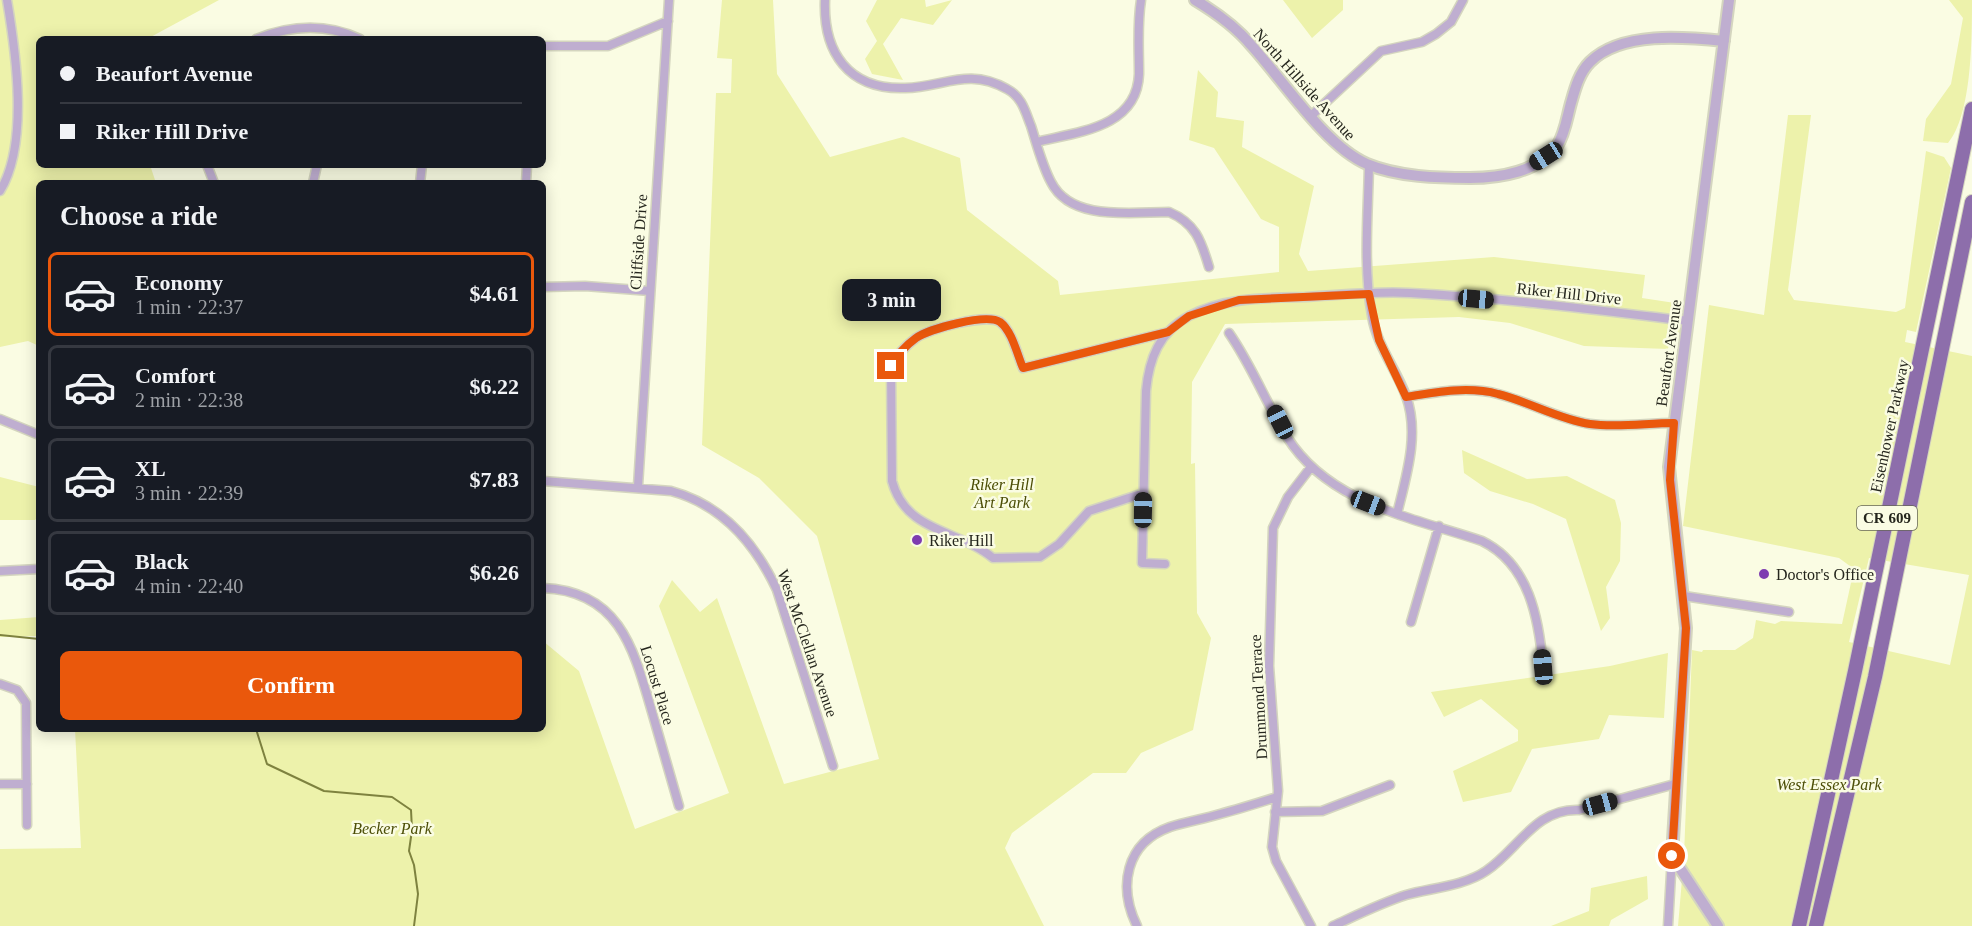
<!DOCTYPE html>
<meta charset="utf-8">
<style>
:root{--surface:#171b24;--page:#20242c;--text:#f1f3f6;--muted:#9ea1a6;--line:#363941;--accent:#ea580c}
body{margin:0;font-family:"Times New Roman",serif;background:var(--page);color:var(--text);height:100vh;display:flex;flex-direction:column;font-size:22px;white-space:nowrap}
*{box-sizing:border-box;margin:0}
p{font-size:20px;color:var(--muted)}
.icon{flex:none;width:33px;height:33px;fill:none;stroke:currentColor;stroke-width:2;stroke-linecap:round;stroke-linejoin:round}
.map{position:relative;flex:1;overflow:hidden}
.sheet{position:absolute;left:36px;top:180px;width:510px;height:552px;display:flex;flex-direction:column;background:var(--surface);border-radius:9px;box-shadow:0 3px 15px #0003}
.sheet>*{flex:none}
.guide{position:absolute;left:36px;top:36px;width:510px;height:132px;border-radius:9px;box-shadow:0 3px 15px #0003;display:grid;align-content:center;height:132px;padding:0 24px;background:var(--surface)}
.end{position:absolute;width:27px;height:27px;margin:-14px;border:8px solid #ea580c;background:#fff;box-shadow:0 0 0 3px #fff}
.from{border-radius:50%}
.bubble{position:absolute;height:42px;border-radius:9px;background:var(--surface);box-shadow:0 3px 15px #0003;font-size:20px;font-weight:700;line-height:42px;text-align:center}
.car{position:absolute;width:18px;height:36px;margin:-18px -9px;border-radius:8px;box-shadow:0 0 4px 2px #0007;background:linear-gradient(#222 24%,#8ab4d8 0 40%,#222 0 76%,#8ab4d8 0 86%,#222 0)}
.guide b{display:flex;align-items:center;gap:21px;height:57px;font-size:22px}
.guide b+b{border-top:2px solid var(--line)}
.guide i{width:15px;height:15px;background:var(--text)}
ul{padding:0;list-style:none}
li{display:flex;align-items:center;gap:18px;height:84px;margin:0 12px 9px;padding:0 12px;border:3px solid var(--line);border-radius:9px}
li div{flex:1}
li b{display:block;font-size:22px}
li em{font-style:normal;font-weight:700}
li.on{border-color:var(--accent)}
li>.icon{width:54px;height:54px;stroke-width:1.5}
h2{padding:0 24px;font-size:27px;line-height:72px}
.cta{display:flex;gap:12px;margin-top:auto;padding:12px 24px}
.cta a{flex:1;height:69px;border-radius:9px;background:var(--accent);color:#fff;font-size:24px;font-weight:700;line-height:69px;text-align:center}
.map>svg:first-child{display:block}
.green{fill:#edf2ab;fill-rule:evenodd}
.lines{fill:none;stroke-linecap:round;stroke-linejoin:round}
.stream{stroke:#7e823f;stroke-width:2}
.minor-casing{stroke:#d4d5bf;stroke-width:11}
.tertiary-casing{stroke:#d4d5bf;stroke-width:14}
.primary-casing{stroke:#d4d5bf;stroke-width:16}
.minor{stroke:#bfaed0;stroke-width:8}
.tertiary{stroke:#bfaed0;stroke-width:10}
.primary{stroke:#8d6eab;stroke-width:14}
.route{stroke:#ea580c;stroke-width:8}
.poi-dot{fill:#7e3cb0;stroke:#fafce3;stroke-width:2}
.labels{text-anchor:middle;stroke-width:5;stroke-linejoin:round;paint-order:stroke}
.shield{fill:#fafce3;stroke:#656658;stroke-width:1.5}
.shield-label{font-size:15px;font-weight:bold;fill:#25261d}
.street-label{font-size:16px;fill:#25261d;stroke:#fafce3}
.park-label{font-size:16px;font-style:italic;fill:#4c4e06;stroke:#fafce3}
.poi-label{font-size:16px;fill:#25261d;stroke:#fafce3;text-anchor:start}
</style>
<div class="map">
<svg width="1972" height="926" viewBox="0 0 1972 926">
<rect width="100%" height="100%" fill="#fafce3"/>
<path class="green" d="M0,0h219l-72,39h-108v126h111l6,18h-117v163l-11,-5 -28,6z
M722,0h51l4,74 53,83 73,-20 57,21 7,52 91,71 2,14 219,-23v-45l-18,-8 -47,-71 -25,-8 9,-70 20,22 -2,25 28,4 -2,26 72,39 -15,68 9,17 186,-14 151,18 -3,23 46,7 -6,36 -12,-1 -2,9 -84,-3 -74,-23 -51,-6 -234,7 -33,58 -1,82 4,-1 2,150 14,25 -18,92 -52,23 -15,20h-33l-81,60 -7,15 39,78h-1044v-77l81,-1 -6,-119h468v-88l36,30 56,158 94,-36 -70,-187 13,-26 28,32 17,-14 67,186 95,-25 -62,-223 -58,-58 -57,-33 14,-352h15l1,-34 -15,-1z
M877,0h48l1,7 26,-7 -19,25 -32,-7 -18,26 20,36 -31,-6 -7,-15 12,-18 -11,-20z
M1283,0h60v10l-31,28z
M1949,0h23c0,38 0,115 -24,143l-25,-2 3,-22 25,-35 12,-66z
M1788,115h23l-23,175 6,10 102,12 9,-4 21,-157 18,6 7,11 -35,164 -9,-2 -2,12 67,14v570h-294l6,-70 8,-206 10,2 1,-2h32l18,-12 3,-18 19,4 6,-3 61,3 12,-55 -15,-11 -156,-32 26,-221 55,10zM1869,558l100,17 -19,90 -101,-23z
M1462,450l65,29 40,-3 48,24 6,23 -1,38 -14,26 4,31 -9,13 -35,-112 -33,-15 -43,-13 -26,-18z
M0,477l39,10v29l-4,4h-35z
M39,617v19l-39,1v-17z
M1668,653l-4,65 -55,-3 -10,24 -67,10 -21,43 -48,10 -10,-31 65,-30v-11l-37,-31 -37,18 -13,-25 179,-26z
M1647,876l1,23 -37,21 -2,6h-58l38,-15 2,-23z"/>
<g class="lines">
<path class="stream" d="M0,635l39,4
M256,729l11,35 57,27 68,6 19,13 1,20 -3,21 5,14 4,29 -4,32"/>
<defs>
<path id="minor" d="M825,0c-2,52 23,90 80,88 39,-1 63,-21 102,1 15,8 18,22 24,37 6,19 11,39 20,56 20,40 81,30 118,30 26,11 32,28 40,55
M256,39c35,-14 70,-16 104,0
M543,46h65l60,-25
M1311,116l70,-65 41,-9 14,-8 15,-12 12,-22
M1036,142c41,-10 101,-14 103,-68 0,-25 -2,-49 2,-74
M207,165l7,18
M1369,165c-1,50 -6,102 3,151 5,30 24,53 34,80 14,38 0,81 -9,118
M313,183l4,-18
M420,183l2,-18
M526,183l1,-18
M0,191c29,-47 16,-138 7,-191
M543,287l42,-1 65,5
M1229,333c23,33 37,70 58,104 42,67 127,81 195,104 47,23 57,77 61,126
M1406,397c30,-5 62,-11 92,-3 32,8 60,25 92,30 27,4 57,-1 84,-1
M0,419l39,16
M543,481l128,10c52,14 84,52 106,99l56,176
M638,486l31,-486
M1144,493l-55,18 -30,33 -19,13 -47,1c-35,-29 -87,-25 -101,-77l-1,-115c6,-11 14,-20 25,-28 13,-9 70,-25 84,-16 12,9 17,32 23,46l145,-36
M1165,564l-23,-1 4,-172c3,-32 13,-59 43,-75 36,-19 77,-18 116,-19 35,-2 71,-6 105,-4 93,5 186,17 278,28
M0,571l39,-2
M543,588c77,3 91,62 109,124 9,31 18,62 27,94
M1684,596l105,16
M1411,622l28,-96
M0,684l17,6 9,13 1,122
M0,784h27
M1275,812l47,-1 68,-26
M1137,926c-19,-39 -12,-83 33,-99 16,-5 33,-8 50,-13 19,-5 38,-11 57,-17
M1311,926l-35,-65 -4,-14 6,-56 -9,-125 4,-138 15,-31 23,-30
M1333,926c24,-11 48,-23 73,-31 25,-7 58,-9 80,-24 32,-21 49,-63 93,-61l96,-26
M1668,926l4,-70"/>
<path id="tertiary" d="M1195,0c20,12 41,27 56,45 32,35 74,101 116,119 31,13 71,14 103,14 30,0 68,-6 87,-32 8,-12 10,-29 14,-43 4,-14 8,-30 19,-41 31,-31 95,-25 134,-21
M1718,926l-46,-70 14,-228 -17,-161 60,-467"/>
<path id="primary" d="M1799,926l56,-255 117,-562
M1816,926l59,-249 97,-475"/>
</defs>
<use href="#minor" class="minor-casing"/>
<use href="#tertiary" class="tertiary-casing"/>
<use href="#primary" class="primary-casing"/>
<use href="#minor" class="minor"/>
<use href="#tertiary" class="tertiary"/>
<use href="#primary" class="primary"/>
</g>
<g class="lines">
<path class="route" d="M891,366c6,-11 14,-20 25,-28 13,-9 70,-25 84,-16 12,9 17,32 23,46l145,-36 21,-16 50,-16 130,-6 10,46 27,57c30,-5 63,-11 92,-3 32,8 60,25 92,30 27,4 57,-1 84,-1l-4,57 16,148 -14,228"/>
</g>
<g class="poi-dot">
<circle cx="917" cy="540" r="6"/>
<circle cx="1764" cy="574" r="6"/>
</g>
<g class="labels">
<rect class="shield" x="1857" y="506" width="60" height="24" rx="4.5"/>
<g class="shield-label">
<text x="1887" y="523">CR 609</text>
</g>
<g class="street-label">
<text transform="translate(1305 84) rotate(48)" y="6">North Hillside Avenue</text>
<text transform="translate(638 242) rotate(-86)" y="6">Cliffside Drive</text>
<text transform="translate(1569 293) rotate(6)" y="6">Riker Hill Drive</text>
<text transform="translate(1668 353) rotate(-82)" y="6">Beaufort Avenue</text>
<text transform="translate(1889 426) rotate(-78)" y="6">Eisenhower Parkway</text>
<text transform="translate(808 643) rotate(71)" y="6">West McClellan Avenue</text>
<text transform="translate(658 685) rotate(73)" y="6">Locust Place</text>
<text transform="translate(1258 697) rotate(-93)" y="6">Drummond Terrace</text>
</g>
<g class="park-label">
<text x="1002" y="490">Riker Hill<tspan x="1002" dy="18">Art Park</tspan></text>
<text x="1829" y="790">West Essex Park</text>
<text x="392" y="834">Becker Park</text>
</g>
<g class="poi-label">
<text x="929" y="546">Riker Hill</text>
<text x="1776" y="580">Doctor's Office</text>
</g>
</g>
</svg>
<i class="end from" style="left:1672px;top:856px"></i>
<i class="end" style="left:891px;top:366px"></i>
<div class="bubble" style="left:842px;top:279px;width:99px">3 min</div>
<i class="car" style="left:1546px;top:156px;rotate:238deg"></i>
<i class="car" style="left:1476px;top:299px;rotate:95deg"></i>
<i class="car" style="left:1280px;top:422px;rotate:333deg"></i>
<i class="car" style="left:1368px;top:503px;rotate:111deg"></i>
<i class="car" style="left:1143px;top:510px;rotate:1deg"></i>
<i class="car" style="left:1543px;top:667px;rotate:355deg"></i>
<i class="car" style="left:1600px;top:804px;rotate:75deg"></i>
<div class="guide">
<b><i class="from"></i>Beaufort Avenue</b>
<b><i></i>Riker Hill Drive</b>
</div>
<section class="sheet">
<h2>Choose a ride</h2>
<ul>
<li class="on"><svg class="icon" aria-label="car" viewBox="0 0 24 24"><path d="M5 17H2v-5l4-1 3-4h7l3 4 3 1v5h-3M9 17h6M6 11h13"/><circle cx="7" cy="17" r="2"/><circle cx="17" cy="17" r="2"/></svg><div><b>Economy</b><p>1 min · 22:37</p></div><em>$4.61</em></li>
<li><svg class="icon" aria-label="car" viewBox="0 0 24 24"><path d="M5 17H2v-5l4-1 3-4h7l3 4 3 1v5h-3M9 17h6M6 11h13"/><circle cx="7" cy="17" r="2"/><circle cx="17" cy="17" r="2"/></svg><div><b>Comfort</b><p>2 min · 22:38</p></div><em>$6.22</em></li>
<li><svg class="icon" aria-label="car" viewBox="0 0 24 24"><path d="M5 17H2v-5l4-1 3-4h7l3 4 3 1v5h-3M9 17h6M6 11h13"/><circle cx="7" cy="17" r="2"/><circle cx="17" cy="17" r="2"/></svg><div><b>XL</b><p>3 min · 22:39</p></div><em>$7.83</em></li>
<li><svg class="icon" aria-label="car" viewBox="0 0 24 24"><path d="M5 17H2v-5l4-1 3-4h7l3 4 3 1v5h-3M9 17h6M6 11h13"/><circle cx="7" cy="17" r="2"/><circle cx="17" cy="17" r="2"/></svg><div><b>Black</b><p>4 min · 22:40</p></div><em>$6.26</em></li>
</ul>
<div class="cta"><a>Confirm</a></div>
</section>
</div>
